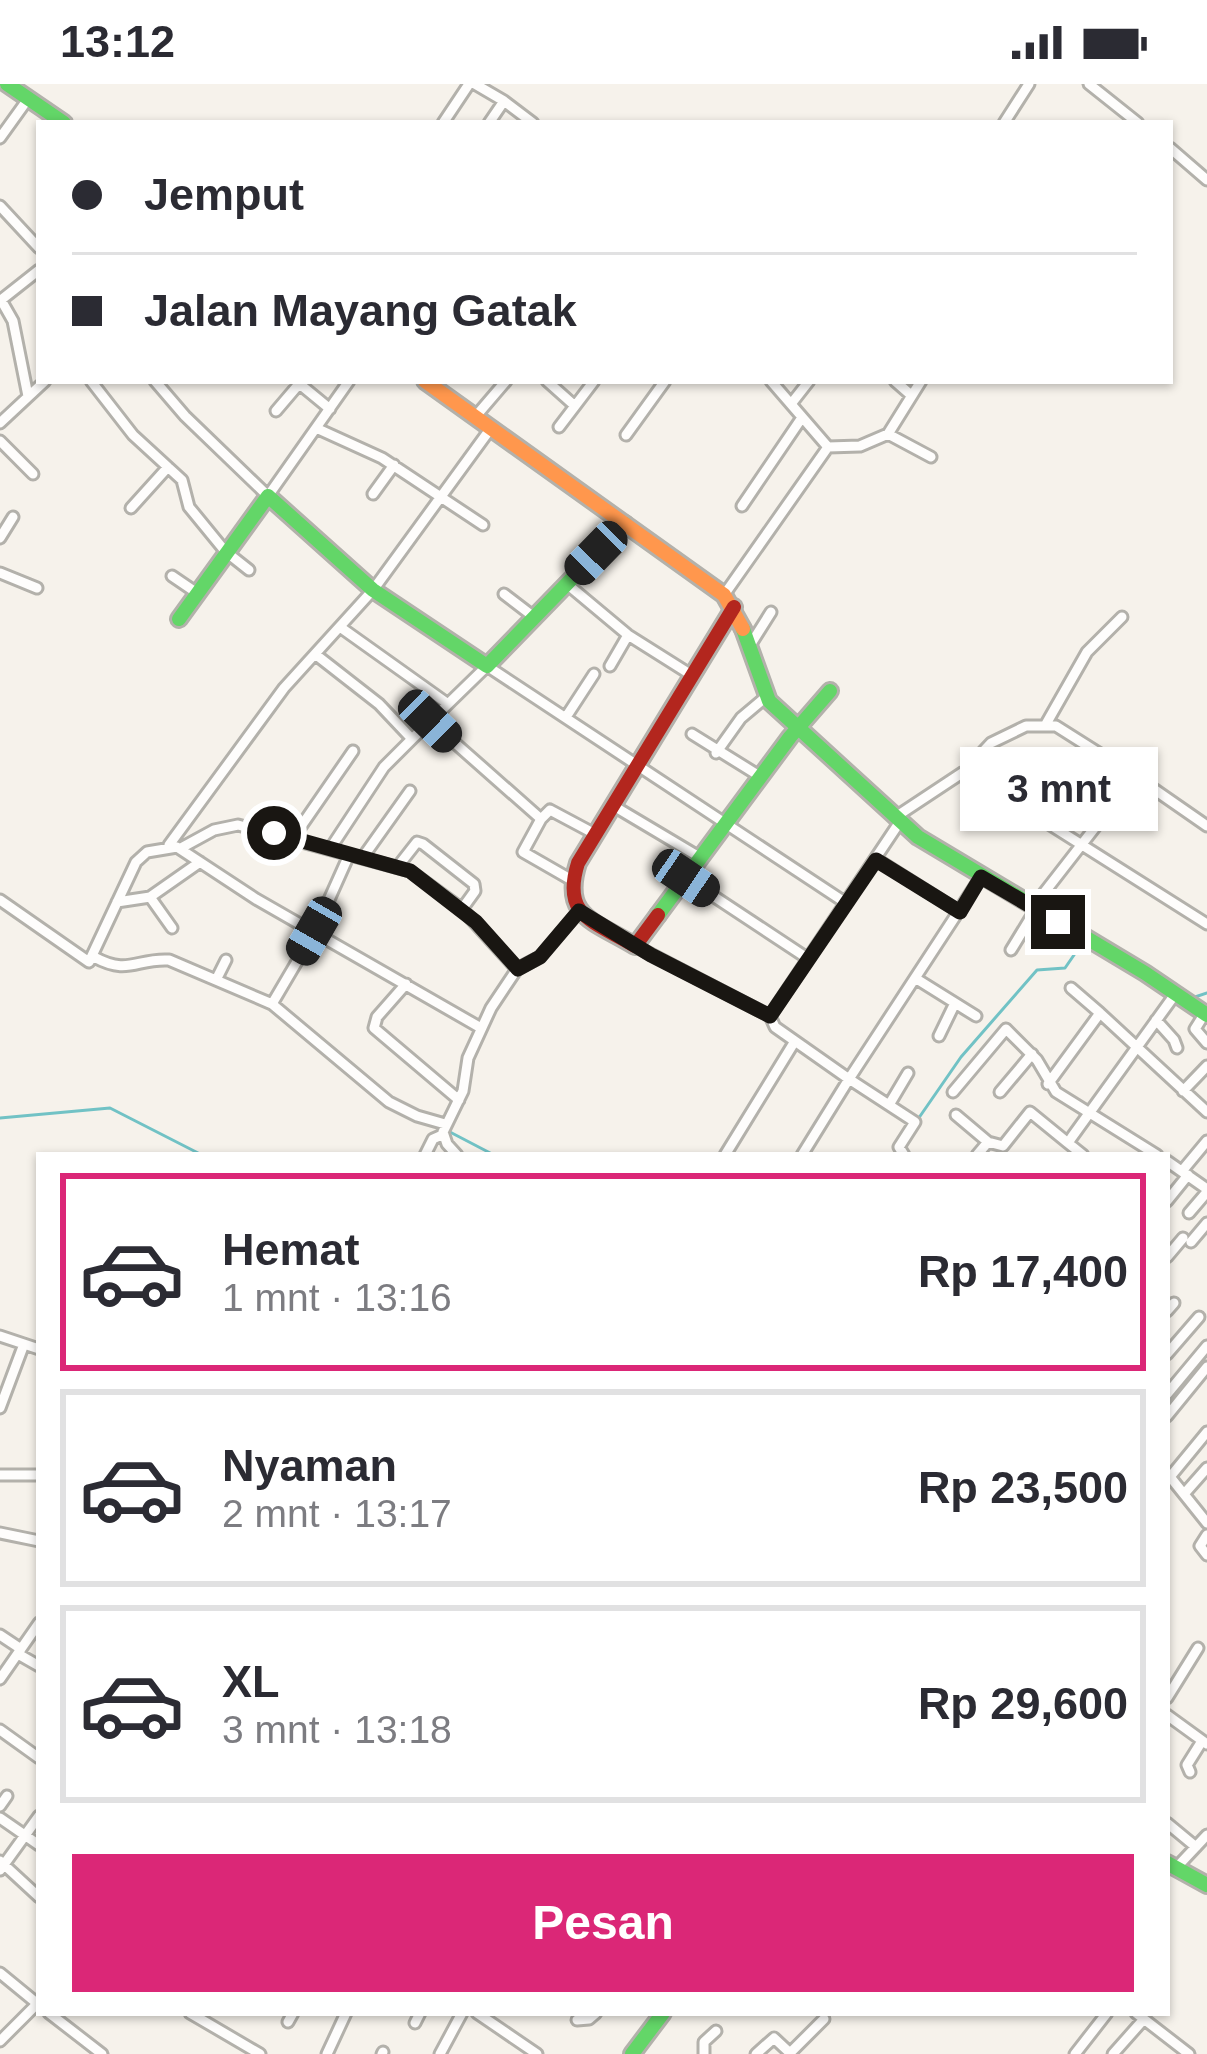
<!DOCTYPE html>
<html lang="id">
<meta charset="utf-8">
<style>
:root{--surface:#fff;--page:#f7f7f7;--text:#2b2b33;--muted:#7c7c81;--line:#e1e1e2;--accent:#db2777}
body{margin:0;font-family:Helvetica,sans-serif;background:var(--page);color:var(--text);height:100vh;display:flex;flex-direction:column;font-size:45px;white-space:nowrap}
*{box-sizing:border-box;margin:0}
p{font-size:39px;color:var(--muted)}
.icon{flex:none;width:66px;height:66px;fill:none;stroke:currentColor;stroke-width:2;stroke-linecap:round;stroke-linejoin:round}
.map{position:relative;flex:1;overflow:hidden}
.side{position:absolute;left:36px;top:1068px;width:1134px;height:864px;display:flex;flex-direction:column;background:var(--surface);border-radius:0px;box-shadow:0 3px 9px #0004}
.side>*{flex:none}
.hud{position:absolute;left:36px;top:36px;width:1137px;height:264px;border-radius:0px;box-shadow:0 3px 9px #0004;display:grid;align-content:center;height:264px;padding:0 36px;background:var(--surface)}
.end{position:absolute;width:54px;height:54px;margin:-27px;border:15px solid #191612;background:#fff;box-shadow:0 0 0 6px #fff}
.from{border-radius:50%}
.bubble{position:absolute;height:84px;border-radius:0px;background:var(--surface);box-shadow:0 3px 9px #0004;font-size:39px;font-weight:800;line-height:84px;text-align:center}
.car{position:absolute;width:36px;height:72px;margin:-36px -18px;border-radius:15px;box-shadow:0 0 9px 3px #0007;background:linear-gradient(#222 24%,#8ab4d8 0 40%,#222 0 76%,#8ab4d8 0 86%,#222 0)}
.hud b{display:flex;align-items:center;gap:42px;height:114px;font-size:45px}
.hud b+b{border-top:3px solid var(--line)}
.hud i{width:30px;height:30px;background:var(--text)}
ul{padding:21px 0 0;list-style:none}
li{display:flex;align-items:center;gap:36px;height:198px;margin:0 24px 18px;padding:0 12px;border:6px solid var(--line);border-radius:0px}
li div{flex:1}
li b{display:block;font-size:45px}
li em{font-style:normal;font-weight:800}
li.current{border-color:var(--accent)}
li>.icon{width:108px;height:108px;stroke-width:1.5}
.primary-button{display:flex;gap:24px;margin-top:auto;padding:24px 36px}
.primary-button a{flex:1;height:138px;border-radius:0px;background:var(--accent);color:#fff;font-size:48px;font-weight:800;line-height:138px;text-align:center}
.status{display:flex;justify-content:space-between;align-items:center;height:84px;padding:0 60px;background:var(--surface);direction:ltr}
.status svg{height:33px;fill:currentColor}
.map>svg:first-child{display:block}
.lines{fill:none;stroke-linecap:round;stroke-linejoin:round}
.stream{stroke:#71c2c5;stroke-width:3}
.street-casing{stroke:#b3b1ab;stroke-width:15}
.fast-casing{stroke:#b3b1ab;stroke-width:20}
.slow-casing{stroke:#b3b1ab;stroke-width:20}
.jam-casing{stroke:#b3b1ab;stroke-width:20}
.street{stroke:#fefdfc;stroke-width:9}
.fast{stroke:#63d668;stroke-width:14}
.slow{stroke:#ff974d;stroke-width:14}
.jam{stroke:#b3261e;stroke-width:14}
.route{stroke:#191612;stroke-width:15}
</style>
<div class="status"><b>13:12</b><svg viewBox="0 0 49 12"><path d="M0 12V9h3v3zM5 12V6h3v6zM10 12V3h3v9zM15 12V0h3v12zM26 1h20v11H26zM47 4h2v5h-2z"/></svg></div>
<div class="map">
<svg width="1207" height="1970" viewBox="0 0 1207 1970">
<rect width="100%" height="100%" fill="#f6f2eb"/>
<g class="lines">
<path class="stream" d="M123,886l20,-3
M1192,914l15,-5
M0,1034l110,-10 92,47
M916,1038l45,-65 76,-87 28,-2 18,-26
M448,1047l46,24"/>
<defs>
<path id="street" d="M475,0l29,17
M1089,0l49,39
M443,39l26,-39
M489,39l15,-22 29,22
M1004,39l25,-39
M0,54l28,-39
M1170,64l37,32
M0,122l39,42
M91,297l42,54 49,45 7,27 36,44 24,19
M155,297l30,35 83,80 81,-115
M296,297l34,28
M547,297l28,25 19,-25
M895,297l16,14
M28,312l-15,-75 -12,-21 38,-30
M791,320l18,-23
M276,327l23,-27
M476,332l30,-35
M0,339l45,-42
M559,343l16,-21
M316,344l66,30 101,67
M888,350l33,-53
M626,351l39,-54
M0,357l33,33
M828,363l32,-1 28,-12 43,23
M373,410l21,-29
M742,422l59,-87
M131,424l37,-41
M0,454l13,-21
M0,489l37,15
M172,492l25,17
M567,500l61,51 65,41
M504,510l30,23
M724,511l104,-148 -57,-66
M340,543l108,77
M749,563l22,-35
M315,570l64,50 33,35 75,-73 359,237
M610,582l18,-31
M566,633l28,-43
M430,637l111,98 9,-9 45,24
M1046,640l41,-72 35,-35
M692,650l69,43
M716,669l25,-35 25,-21
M965,687l242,153
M1135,692l72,50
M612,721l89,53
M894,734l71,-47 26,-28 35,-17h30l79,50 -102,131
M541,735l-18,33 47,27
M293,754l60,-87
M169,761l115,-157 89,-98 118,-162
M181,764l33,-18 24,-5 172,46 52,38 55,60
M330,765l54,-82 28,-28
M363,773l47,-66
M876,775l84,53
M399,781l18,-23 6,2 51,40 1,7 -13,18
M686,794l121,80
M150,813l22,31
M0,816l89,62 47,-100 11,-10 30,-5 79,52 225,129
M117,818l33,-5 50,-35
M635,862l135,70 5,11 74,52 132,-202
M1011,866l25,-41
M94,873c35,19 42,1 75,3l103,44 117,98 28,14 28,8
M915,894l61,38
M216,896l10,-20
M406,900l-29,33 -3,11 85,72
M1071,904l29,25
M272,920l43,-73 34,-76
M1205,929l-10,16 12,14
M770,932l129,-193
M1156,936l18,20 3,8
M939,952l16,-33
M1048,1000l52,-71 107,99
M1183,1007l24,-25
M953,1008l53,-63 31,31 19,32 101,63
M1000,1008l32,-38
M889,1021l19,-32
M956,1031l32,27
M425,1071l8,-16 9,-4
M457,1071l-10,-11 -4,-12 20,-41 5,-33 23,-50 26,-39 23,-12 39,-46
M725,1071l70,-114
M802,1071l47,-76 66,43 -16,25 5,8
M977,1071l11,-13 15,4 27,-34 38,31
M1083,1071l-15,-12 4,-6 104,-144
M1167,1077l40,28
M1182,1087l25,-30
M1167,1117l21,-26
M1189,1129l18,-21
M1191,1158l16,-19
M1167,1173l16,-19
M1167,1227l7,-8
M0,1252l39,13
M1167,1270l32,-37
M1167,1310l40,-48
M0,1324l24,-64
M1167,1332l40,-49
M1167,1389l40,50
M0,1391h39
M1170,1393l37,-45
M1184,1410l23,-26
M0,1449l39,8
M1207,1451l-7,11 7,9
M0,1551l21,14
M18,1570l21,12
M0,1595l39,-56
M1167,1614l31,-50
M1167,1631l40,29
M0,1646l39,28
M1190,1688l-3,-7 15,-24
M0,1722l7,-10
M0,1734l39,27
M1167,1739l29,24
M0,1777l39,36
M1176,1784l31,-33
M0,1786l39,-54
M0,1889l39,32
M49,1929l53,41
M190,1929l70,41
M477,1929l60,41
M1136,1929l53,41
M577,1936l12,-1 7,-6
M288,1938l5,-9
M415,1939l5,-10
M0,1957l39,-39
M327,1970l19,-41
M382,1970l1,-2
M440,1970l22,-41
M704,1970v-12l12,-11
M756,1970l18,-16 16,15 34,-34
M1075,1970l32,-41
M1113,1970l31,-35"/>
<path id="fast" d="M7,0l57,39
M179,535l89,-123 105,94 114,76 138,-142
M743,545l26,72 149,136 227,136 62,42
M658,831l132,-178 40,-46
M1167,1779l40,22
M632,1970l31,-41"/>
<path id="slow" d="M425,297l299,214 19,34"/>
<path id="jam" d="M658,831l-23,31c-41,-25 -74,-29 -57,-83l156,-256"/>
</defs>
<use href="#street" class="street-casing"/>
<use href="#fast" class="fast-casing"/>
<use href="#slow" class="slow-casing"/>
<use href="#jam" class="jam-casing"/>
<use href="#street" class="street"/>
<use href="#fast" class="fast"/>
<use href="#slow" class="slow"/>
<use href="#jam" class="jam"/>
</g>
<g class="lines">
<path class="route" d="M274,749l136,38 66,51 42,47 22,-12 39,-46 72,44 119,61 106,-156 84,52 21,-35 77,45"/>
</g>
</svg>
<i class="end from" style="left:274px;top:749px"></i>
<i class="end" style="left:1058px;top:838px"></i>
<div class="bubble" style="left:960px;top:663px;width:198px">3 mnt</div>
<i class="car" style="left:596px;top:469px;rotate:224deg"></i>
<i class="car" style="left:430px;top:637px;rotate:134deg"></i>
<i class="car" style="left:686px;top:794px;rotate:124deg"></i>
<i class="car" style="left:314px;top:847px;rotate:210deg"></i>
<div class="hud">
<b><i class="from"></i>Jemput</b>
<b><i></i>Jalan Mayang Gatak</b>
</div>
<section class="side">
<ul>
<li class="current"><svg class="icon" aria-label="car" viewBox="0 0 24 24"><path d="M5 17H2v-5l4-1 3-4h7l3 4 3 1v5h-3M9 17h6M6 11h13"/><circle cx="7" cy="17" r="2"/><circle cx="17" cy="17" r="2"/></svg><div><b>Hemat</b><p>1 mnt · 13:16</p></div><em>Rp 17,400</em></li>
<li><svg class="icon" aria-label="car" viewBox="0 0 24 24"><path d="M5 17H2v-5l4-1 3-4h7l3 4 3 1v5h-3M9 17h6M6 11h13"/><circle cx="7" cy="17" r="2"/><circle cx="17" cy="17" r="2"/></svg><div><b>Nyaman</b><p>2 mnt · 13:17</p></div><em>Rp 23,500</em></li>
<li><svg class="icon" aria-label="car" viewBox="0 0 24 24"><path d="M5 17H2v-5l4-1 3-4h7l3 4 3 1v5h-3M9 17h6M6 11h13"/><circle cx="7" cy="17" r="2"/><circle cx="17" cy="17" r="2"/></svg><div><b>XL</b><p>3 mnt · 13:18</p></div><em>Rp 29,600</em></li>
</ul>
<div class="primary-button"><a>Pesan</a></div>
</section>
</div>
